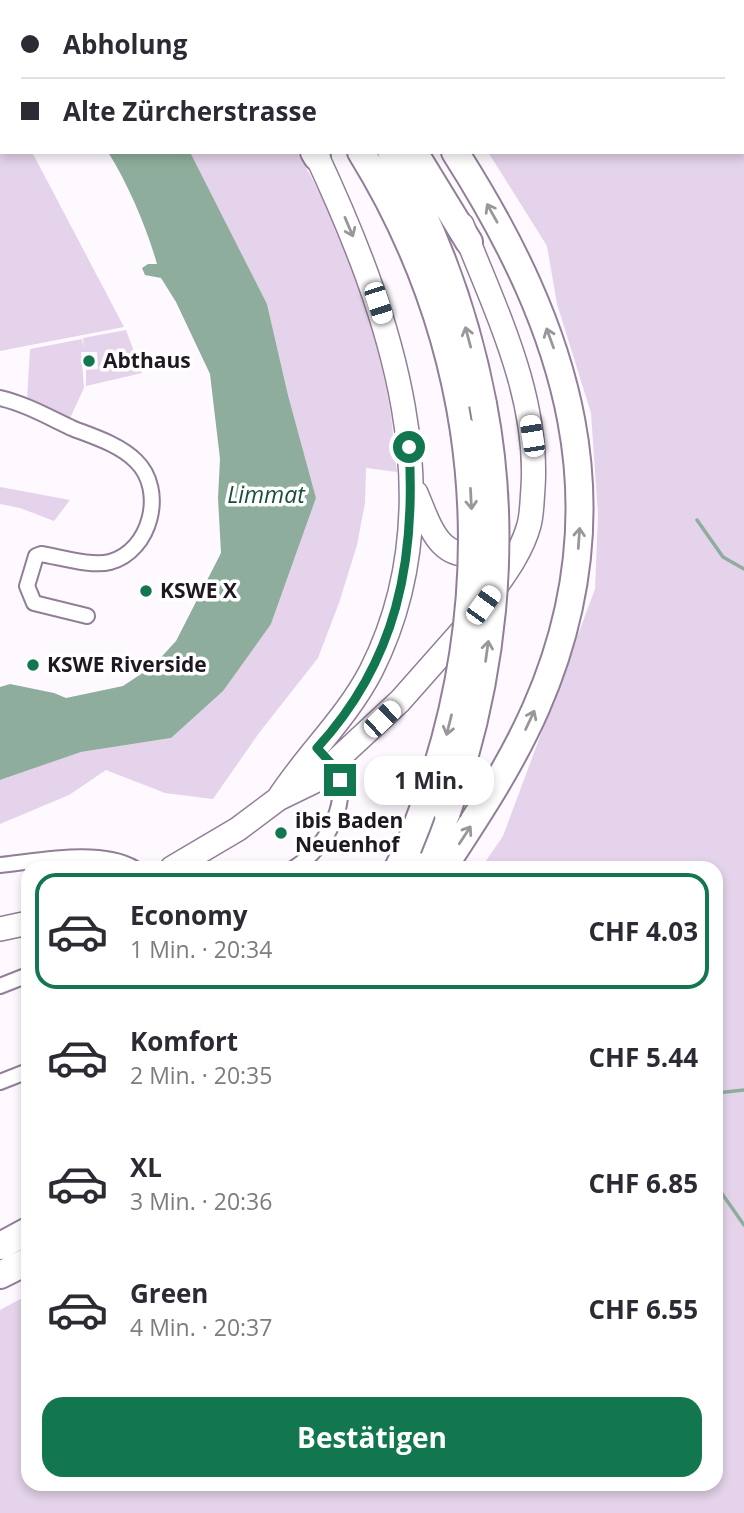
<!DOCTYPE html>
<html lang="de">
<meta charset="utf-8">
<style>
:root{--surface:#fff;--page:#f7f7f7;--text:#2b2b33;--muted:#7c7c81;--line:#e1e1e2;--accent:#12774e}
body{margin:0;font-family:"Open Sans",sans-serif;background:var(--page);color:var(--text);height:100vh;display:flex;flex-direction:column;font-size:26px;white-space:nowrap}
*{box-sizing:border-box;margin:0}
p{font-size:23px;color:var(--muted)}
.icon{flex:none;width:38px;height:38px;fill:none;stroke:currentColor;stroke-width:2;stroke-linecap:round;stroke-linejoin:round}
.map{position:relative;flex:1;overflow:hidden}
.sheet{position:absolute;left:21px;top:861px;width:702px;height:630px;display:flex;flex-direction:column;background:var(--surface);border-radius:21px;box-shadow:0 4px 10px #0003}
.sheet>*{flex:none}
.hud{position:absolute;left:0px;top:0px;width:746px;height:154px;box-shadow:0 4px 10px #0003;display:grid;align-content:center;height:154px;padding:0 21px;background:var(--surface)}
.end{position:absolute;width:32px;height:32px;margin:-16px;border:9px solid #12774e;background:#fff;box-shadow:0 0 0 4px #fff}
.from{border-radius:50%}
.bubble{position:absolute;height:49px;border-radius:21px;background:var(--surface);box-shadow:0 4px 10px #0003;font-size:23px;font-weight:700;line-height:49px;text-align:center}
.car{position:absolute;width:21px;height:42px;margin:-21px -10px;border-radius:9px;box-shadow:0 0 5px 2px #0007;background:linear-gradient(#fff 24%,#345 0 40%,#fff 0 76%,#345 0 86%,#fff 0)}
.hud b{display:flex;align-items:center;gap:24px;height:66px;font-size:26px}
.hud b+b{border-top:2px solid var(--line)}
.hud i{width:18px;height:18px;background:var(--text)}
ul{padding:12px 0 0;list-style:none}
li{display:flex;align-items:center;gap:21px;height:116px;margin:0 14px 10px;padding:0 7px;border:4px solid transparent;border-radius:21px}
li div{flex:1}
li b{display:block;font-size:26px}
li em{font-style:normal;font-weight:700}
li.active{border-color:var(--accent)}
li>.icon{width:63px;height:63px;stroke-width:1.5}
.primary-button{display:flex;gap:14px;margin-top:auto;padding:14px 21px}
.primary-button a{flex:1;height:80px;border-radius:21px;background:var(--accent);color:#fff;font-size:28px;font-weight:700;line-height:80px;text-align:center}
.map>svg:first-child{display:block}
.green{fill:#e4d3ea}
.water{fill:#8fad9c}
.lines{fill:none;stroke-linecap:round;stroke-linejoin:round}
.stream{stroke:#8fad9c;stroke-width:3.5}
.highway-tunnel{stroke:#dcd7de;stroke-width:26;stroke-dasharray:26 13;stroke-linecap:butt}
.street-casing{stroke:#917e98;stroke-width:18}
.primary-casing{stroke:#917e98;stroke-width:26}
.highway-casing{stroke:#917e98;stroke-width:30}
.street{stroke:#fff;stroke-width:14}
.primary{stroke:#fff;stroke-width:23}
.highway{stroke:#fff;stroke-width:26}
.highway-bridge-casing{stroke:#917e98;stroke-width:30;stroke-linecap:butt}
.highway-bridge{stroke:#fff;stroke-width:26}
.oneway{stroke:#9a979b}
.route{stroke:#12774e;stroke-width:9}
.poi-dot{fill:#12774e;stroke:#fff;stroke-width:2.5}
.labels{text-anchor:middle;stroke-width:7;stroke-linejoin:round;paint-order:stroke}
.poi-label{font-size:21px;font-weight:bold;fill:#1f1721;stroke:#fff;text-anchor:start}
.water-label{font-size:23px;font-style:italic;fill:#184f36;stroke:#fff}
</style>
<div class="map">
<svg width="744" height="1513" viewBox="0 0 744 1513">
<rect width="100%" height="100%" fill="#fdf9ff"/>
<path class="green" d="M392,0h352v1513h-744v-203l28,-15v189h688v-616h-235l22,-32 92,-247 3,-74 -7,-102 -34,-109 -10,-58 -59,-94h256v-150z
M0,91l2,61h30l92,175 -124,24z
M190,152h107c45,75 76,164 92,251 4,22 5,46 8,69l-31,-4 -1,35 -8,42 -18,58 -21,55 -59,75 -46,66 -48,-6 -59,-23 -37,25 -69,29v-44l81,-28 90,-14 100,-114 45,-126 -28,-103 -21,-91z
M126,330l16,43 -56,13v-16l12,-1 -1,-17h-16l3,36 -14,30 -43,-18 3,-51 52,-10 2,10 -1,-11z
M0,487l70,13 -16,21 -34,-13 -20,-4z"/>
<path class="water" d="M108,152h82l77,152 21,91 28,103 -45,126 -48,67 -52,47 -90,14 -81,28v-93l10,-3 44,9 12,5 57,-12 30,-20 23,-25 45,-88 -3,-55 2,-39 -10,-85 -34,-72 -15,-24 -16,-3 -3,-7 6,-4h9c-11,-38 -28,-78 -49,-112z"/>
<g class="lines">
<path class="stream" d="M697,520l26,37 21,12
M716,1093l28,-3
M716,1185l28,40"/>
<path class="highway-tunnel" d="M299,0l1,2"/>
<defs>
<path id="street" d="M0,398c26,6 50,20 74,31 21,8 46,16 62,32 30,29 15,90 -26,101 -18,5 -50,-5 -69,-8l-5,2 -9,30 7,17 53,13
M0,865c39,-4 100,-17 134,3
M294,868c33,-20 64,-75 34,-108
M0,986l28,-11
M0,1082l28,-11"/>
<path id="primary" d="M462,225c33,85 77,170 71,263 -1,12 -1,26 -4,37 -7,26 -24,49 -39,70
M416,493c15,35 23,72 71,59
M278,799c29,-45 68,-80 93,-128 86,-170 19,-359 -56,-519
M172,868l66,-39 40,-30 35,-17 87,-81 69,-78
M0,929l28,-6"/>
<path id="highway" d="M215,0l1,2
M240,0l1,2
M266,0l1,2
M349,0l1,2
M314,152l3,5
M361,152c53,86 88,180 103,279
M391,152c45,79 75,163 92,252
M414,152l55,90
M398,868l10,-20
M424,868l23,-56
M443,868c34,-52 68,-103 93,-160 89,-203 32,-379 -81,-556
M0,1246l28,-15
M0,1275l28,-14"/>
</defs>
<use href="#street" class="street-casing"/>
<use href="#primary" class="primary-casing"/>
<use href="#highway" class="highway-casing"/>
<use href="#street" class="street"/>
<use href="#primary" class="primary"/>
<use href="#highway" class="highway"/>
<defs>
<path id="highway-bridge" d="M447,812c46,-130 62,-272 36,-408
M408,848c55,-133 77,-274 56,-417"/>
</defs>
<use href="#highway-bridge" class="highway-bridge-casing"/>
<use href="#highway-bridge" class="highway-bridge"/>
</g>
<defs><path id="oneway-shaft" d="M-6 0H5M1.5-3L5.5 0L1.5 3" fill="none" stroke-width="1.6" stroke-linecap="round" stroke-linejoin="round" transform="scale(1.75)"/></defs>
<g class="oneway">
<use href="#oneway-shaft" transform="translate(492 213) rotate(-119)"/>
<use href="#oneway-shaft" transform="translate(349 227) rotate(67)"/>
<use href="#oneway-shaft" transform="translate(468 337) rotate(-105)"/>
<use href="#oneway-shaft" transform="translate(550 338) rotate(-110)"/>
<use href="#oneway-shaft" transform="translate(471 499) rotate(87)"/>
<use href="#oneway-shaft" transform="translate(579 538) rotate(-86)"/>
<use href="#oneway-shaft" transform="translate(487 651) rotate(-82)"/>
<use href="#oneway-shaft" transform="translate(530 720) rotate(-65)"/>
<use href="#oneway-shaft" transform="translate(449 725) rotate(104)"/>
<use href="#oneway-shaft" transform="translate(465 835) rotate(-57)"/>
</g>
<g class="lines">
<path class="route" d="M340,780l-3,-10 -20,-22c80,-87 99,-187 92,-301"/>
</g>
<g class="poi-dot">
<circle cx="89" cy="361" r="7"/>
<circle cx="146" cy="591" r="7"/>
<circle cx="33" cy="665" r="7"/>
<circle cx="281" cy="833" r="7"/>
</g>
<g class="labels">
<g class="poi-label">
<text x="103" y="368">Abthaus</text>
<text x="160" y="598">KSWE X</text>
<text x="47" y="672">KSWE Riverside</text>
<text x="295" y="828">ibis Baden<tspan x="295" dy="24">Neuenhof</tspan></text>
</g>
<g class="water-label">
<text x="266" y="503">Limmat</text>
</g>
</g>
</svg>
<i class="end from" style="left:409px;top:447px"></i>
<i class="end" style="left:340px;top:780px"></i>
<div class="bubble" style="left:364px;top:756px;width:130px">1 Min.</div>
<i class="car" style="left:378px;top:303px;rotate:162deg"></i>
<i class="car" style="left:532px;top:436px;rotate:351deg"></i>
<i class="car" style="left:483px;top:605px;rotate:36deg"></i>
<i class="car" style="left:382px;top:719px;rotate:46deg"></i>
<div class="hud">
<b><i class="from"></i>Abholung</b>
<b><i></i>Alte Zürcherstrasse</b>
</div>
<section class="sheet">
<ul>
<li class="active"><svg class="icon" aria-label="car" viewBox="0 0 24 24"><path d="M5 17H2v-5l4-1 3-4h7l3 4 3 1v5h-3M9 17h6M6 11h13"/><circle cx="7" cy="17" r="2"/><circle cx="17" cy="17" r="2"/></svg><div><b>Economy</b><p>1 Min. · 20:34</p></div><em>CHF 4.03</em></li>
<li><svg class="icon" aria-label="car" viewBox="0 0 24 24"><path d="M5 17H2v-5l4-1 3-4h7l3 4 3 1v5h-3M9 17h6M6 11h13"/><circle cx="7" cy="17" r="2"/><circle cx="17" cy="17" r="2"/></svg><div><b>Komfort</b><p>2 Min. · 20:35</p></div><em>CHF 5.44</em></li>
<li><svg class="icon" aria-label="car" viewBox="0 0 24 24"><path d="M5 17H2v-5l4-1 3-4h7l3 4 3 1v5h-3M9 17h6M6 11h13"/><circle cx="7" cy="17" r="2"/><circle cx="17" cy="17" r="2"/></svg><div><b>XL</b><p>3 Min. · 20:36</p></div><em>CHF 6.85</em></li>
<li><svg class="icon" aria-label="car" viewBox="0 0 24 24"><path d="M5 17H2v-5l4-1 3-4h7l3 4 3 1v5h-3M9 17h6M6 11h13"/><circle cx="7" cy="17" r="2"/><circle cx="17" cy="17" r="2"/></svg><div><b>Green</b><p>4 Min. · 20:37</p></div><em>CHF 6.55</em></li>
</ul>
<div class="primary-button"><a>Bestätigen</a></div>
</section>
</div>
